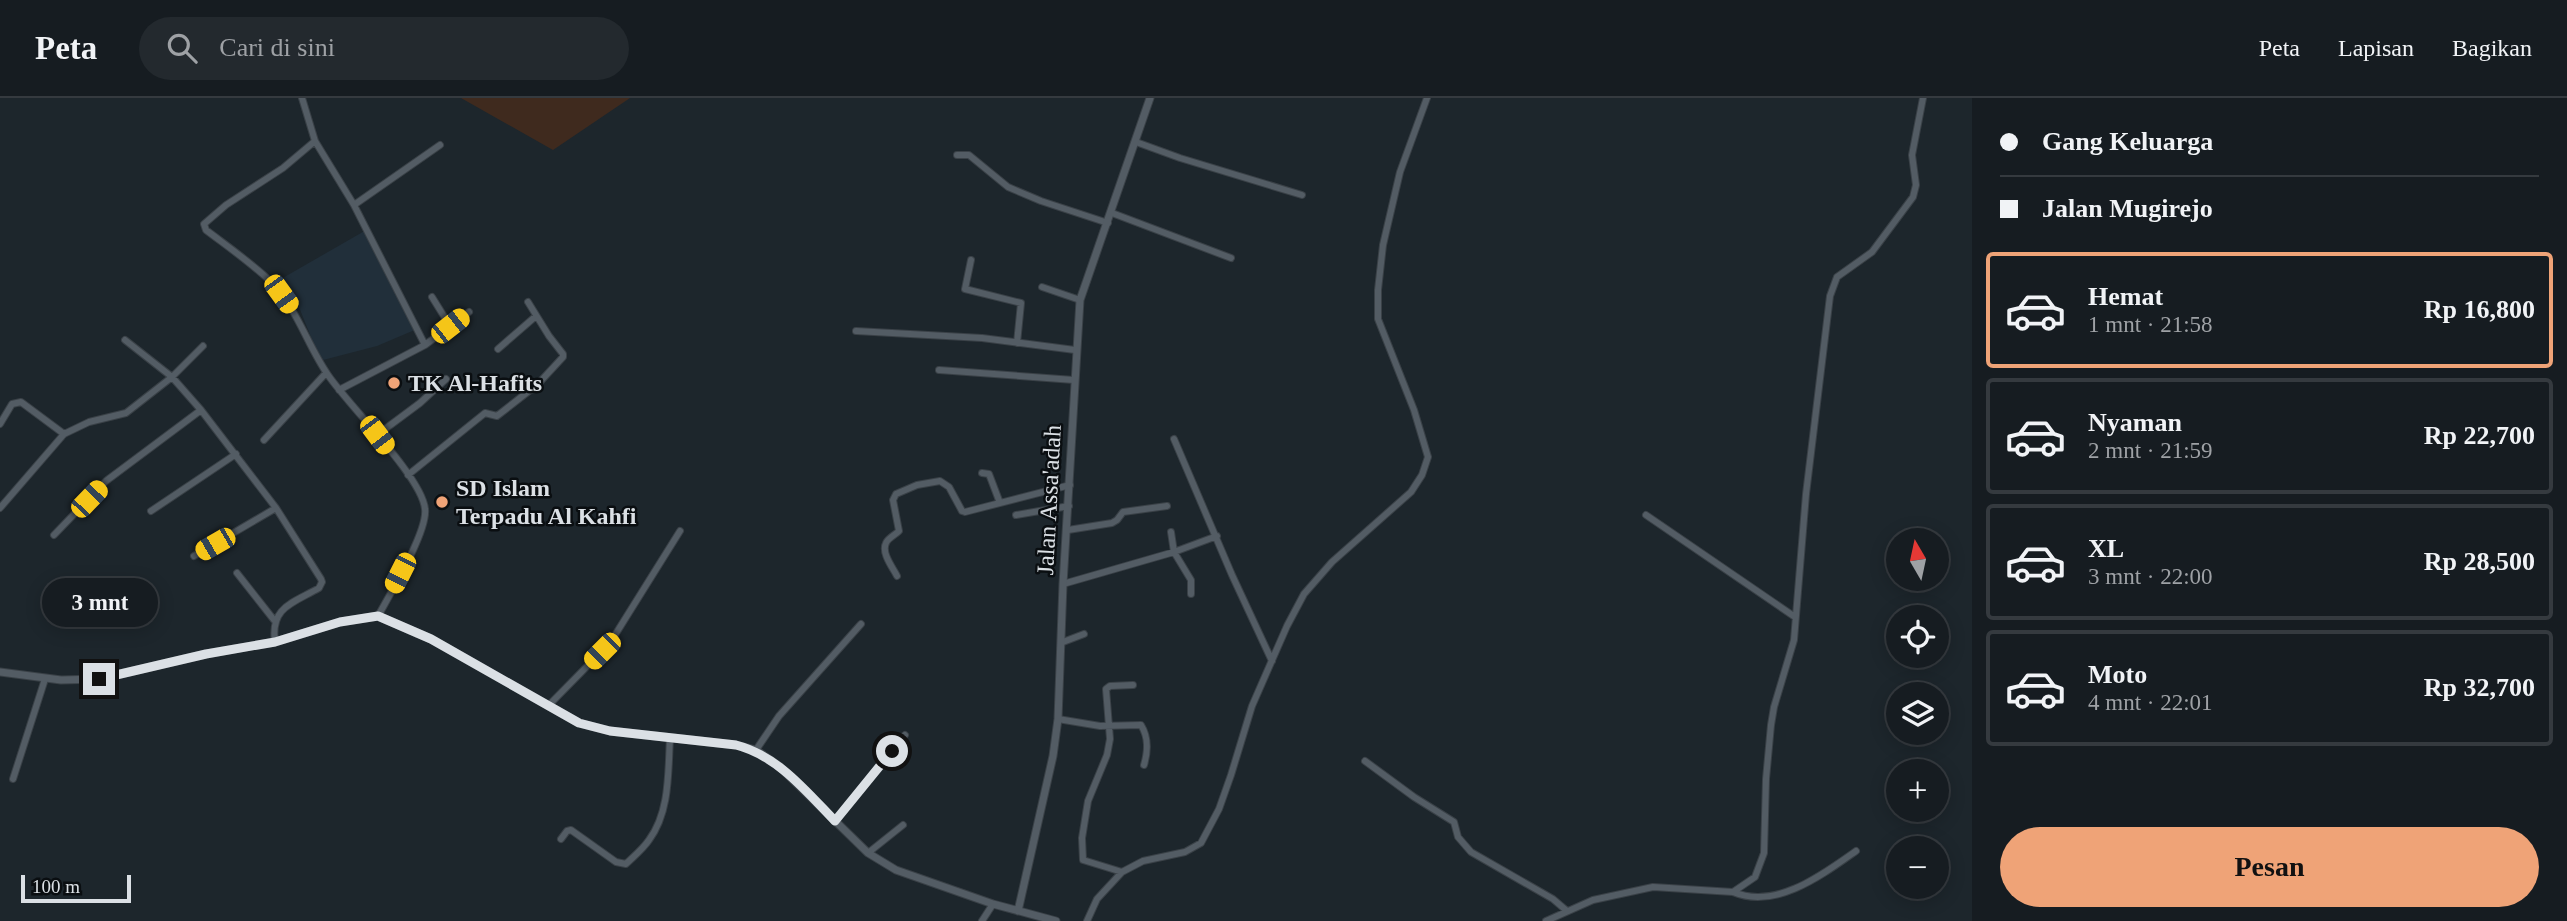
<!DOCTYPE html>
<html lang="id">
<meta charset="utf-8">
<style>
:root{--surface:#161c21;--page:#23292e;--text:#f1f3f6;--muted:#9ea1a5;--line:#353a3f;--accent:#efa377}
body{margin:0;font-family:Georgia,serif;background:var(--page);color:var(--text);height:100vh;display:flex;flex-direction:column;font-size:26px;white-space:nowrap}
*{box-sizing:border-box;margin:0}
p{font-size:23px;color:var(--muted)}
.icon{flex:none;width:38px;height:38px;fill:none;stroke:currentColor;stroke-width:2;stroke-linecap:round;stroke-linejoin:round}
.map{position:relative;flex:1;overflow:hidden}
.panel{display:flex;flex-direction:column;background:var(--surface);width:595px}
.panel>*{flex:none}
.hud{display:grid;align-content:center;height:154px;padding:0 28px;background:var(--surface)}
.needle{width:46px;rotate:351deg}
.controls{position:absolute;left:1886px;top:430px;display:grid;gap:14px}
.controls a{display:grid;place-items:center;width:63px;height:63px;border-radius:50%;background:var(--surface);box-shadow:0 4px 18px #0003,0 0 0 2px var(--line);font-size:35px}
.scale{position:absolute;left:21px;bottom:18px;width:110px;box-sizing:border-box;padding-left:7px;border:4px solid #dbe0e5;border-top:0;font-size:19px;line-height:24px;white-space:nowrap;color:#dbe0e5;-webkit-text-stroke:5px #0a0e11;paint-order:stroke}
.end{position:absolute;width:32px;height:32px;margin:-16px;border:9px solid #dbe0e5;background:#111;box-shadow:0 0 0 4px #111}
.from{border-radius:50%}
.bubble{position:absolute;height:49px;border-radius:24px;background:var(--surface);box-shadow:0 4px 18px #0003,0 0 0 2px var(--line);font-size:23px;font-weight:700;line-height:49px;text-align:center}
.car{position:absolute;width:21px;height:42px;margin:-21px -10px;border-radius:9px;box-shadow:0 0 5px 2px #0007;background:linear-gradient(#f5c518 24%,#345 0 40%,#f5c518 0 76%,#345 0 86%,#f5c518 0)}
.hud b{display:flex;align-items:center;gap:24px;height:66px;font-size:26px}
.hud b+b{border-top:2px solid var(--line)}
.hud i{width:18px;height:18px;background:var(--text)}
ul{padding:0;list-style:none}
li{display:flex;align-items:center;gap:21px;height:116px;margin:0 14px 10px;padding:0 14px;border:4px solid var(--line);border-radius:7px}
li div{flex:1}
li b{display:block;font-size:26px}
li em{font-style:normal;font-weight:700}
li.selected{border-color:var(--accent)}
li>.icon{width:63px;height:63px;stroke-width:1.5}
.action{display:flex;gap:14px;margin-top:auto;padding:14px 28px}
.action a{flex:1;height:80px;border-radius:42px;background:var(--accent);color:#111;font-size:28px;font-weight:700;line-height:80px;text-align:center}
header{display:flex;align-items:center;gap:42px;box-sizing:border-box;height:98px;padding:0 35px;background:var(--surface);border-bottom:2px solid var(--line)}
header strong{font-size:33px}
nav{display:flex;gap:38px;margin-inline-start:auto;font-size:24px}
.search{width:490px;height:63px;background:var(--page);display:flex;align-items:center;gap:18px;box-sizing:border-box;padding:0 24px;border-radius:38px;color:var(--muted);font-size:26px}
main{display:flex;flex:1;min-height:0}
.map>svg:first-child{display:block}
.built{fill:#212f3a}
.green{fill:#3f2a1e}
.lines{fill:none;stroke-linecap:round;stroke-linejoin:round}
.minor-casing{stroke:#3a4147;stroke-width:8}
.tertiary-casing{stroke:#3a4147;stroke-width:9}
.minor{stroke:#535c64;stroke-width:6}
.tertiary{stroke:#535c64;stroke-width:7}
.route{stroke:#dbe0e5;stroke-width:9}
.poi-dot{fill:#efa377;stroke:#0a0e11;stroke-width:2.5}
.labels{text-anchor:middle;stroke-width:5;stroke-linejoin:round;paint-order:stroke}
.poi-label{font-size:24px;font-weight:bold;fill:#dbe0e5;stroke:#0a0e11;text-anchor:start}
.street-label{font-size:24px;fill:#dbe0e5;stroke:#0a0e11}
</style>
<header>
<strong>Peta</strong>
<div class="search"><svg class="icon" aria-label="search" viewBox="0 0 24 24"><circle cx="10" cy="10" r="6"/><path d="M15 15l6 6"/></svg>Cari di sini</div>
<nav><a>Peta</a><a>Lapisan</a><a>Bagikan</a></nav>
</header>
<main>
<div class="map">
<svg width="1972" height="823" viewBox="0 0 1972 823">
<rect width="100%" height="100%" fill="#1d262c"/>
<path class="built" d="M368,131l49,100 -40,17 -54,14 -6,-8 -20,-50 -15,-9 -8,-10z"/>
<path class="green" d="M461,0h169l-77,52z"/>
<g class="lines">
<defs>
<path id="minor" d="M302,0l13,43 -32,27 -57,37 -22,19 2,6c21,16 44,32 63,50 28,27 38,65 59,95 21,31 94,102 97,134 3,22 -35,85 -47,107
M315,43l39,64 86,-60
M1136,44l44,16 122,37
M957,57h12l39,32 33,14 67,22
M354,107l71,140
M1112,115l119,45
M971,162l-6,29 56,14 -4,40
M1042,189l38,13
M432,199l18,29
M856,233l126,7 93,12
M125,242l47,37 29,33 75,98 45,71 1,3 -3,6c-26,15 -49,19 -44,54
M498,251l38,-33
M939,272l135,10
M339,292l86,-45 44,-33
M0,326l12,-20 9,-2 43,32
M377,337l43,-32 26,-24
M1174,341l58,136 40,86
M264,342l62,-67
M982,375l7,1 11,29
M408,377l77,-62 12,3 41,-32 25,-27v-3l-14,-18 -21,-34
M0,410l64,-74 25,-12 37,-9 46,-36 31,-31
M151,413l85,-57
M1016,417l53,-9
M1646,417l149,102
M1068,432l44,-7 5,-3 6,-8 44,-6
M54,437l52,-54 95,-71
M194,458l82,-48
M237,475l37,47
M897,478c-4,-8 -16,-23 -11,-33 2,-5 9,-8 13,-12l-6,-31 3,-6 21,-9 23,-4 9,6 13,24 3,1 105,-27
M1063,486l111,-32 -3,-20
M1191,496v-14l-17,-28 43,-16
M1063,544l21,-8
M548,608l62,-63 70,-112
M1058,621l42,7 41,-1c8,13 7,26 3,40
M756,652l23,-34 82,-92
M1365,663l49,36 40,25 4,15 13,15 82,47 14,12
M13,681l32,-100
M835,723l70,-86
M561,741l6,-8 4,-1 45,32 10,2c7,-7 17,-15 23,-24 21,-28 19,-68 21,-102
M868,755l35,-28
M1122,774l-39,-12 -1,-22 6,-37 19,-46 3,-16 -4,-50 4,-3 23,-1
M1733,794l22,-15 9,-24 2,-74 5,-54 3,-18 20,-67 12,-146 24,-198 7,-19 35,-25 41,-55 3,-12 -4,-30 11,-57
M982,823l11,-17
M1087,823l10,-22 25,-27 21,-11 42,-9 16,-9 18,-34 12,-34 21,-69 35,-80 17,-32 28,-32 79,-70 11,-17 6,-18 -14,-47 -36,-91v-29l5,-45 17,-73 27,-74
M1546,823l47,-21 60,-13 80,5c43,18 89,-17 123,-41"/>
<path id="tertiary" d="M0,574l61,8 38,-1 107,-25 69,-12 65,-20 38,-6 53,23 148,84 31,8 126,14 20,5 24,17 88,86 28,17 97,34 63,17
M1018,813l35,-155 5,-37 5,-135 17,-284 70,-202"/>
</defs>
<use href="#minor" class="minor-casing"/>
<use href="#tertiary" class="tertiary-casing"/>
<use href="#minor" class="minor"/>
<use href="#tertiary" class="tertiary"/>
</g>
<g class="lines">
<path class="route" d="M99,581l107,-25 69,-12 65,-20 38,-6 53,23 148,84 31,8 126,14c42,11 70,46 99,76l57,-70"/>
</g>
<g class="poi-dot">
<circle cx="394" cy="285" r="7"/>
<circle cx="442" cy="404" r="7"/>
</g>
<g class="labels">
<g class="poi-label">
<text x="408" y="293">TK Al-Hafits</text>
<text x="456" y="398">SD Islam<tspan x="456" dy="28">Terpadu Al Kahfi</tspan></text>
</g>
<g class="street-label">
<text transform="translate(1049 402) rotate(-87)" y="8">Jalan Assa'adah</text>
</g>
</g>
</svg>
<div class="controls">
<a><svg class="needle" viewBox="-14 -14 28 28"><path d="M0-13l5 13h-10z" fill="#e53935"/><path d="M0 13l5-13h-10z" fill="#9ea1a5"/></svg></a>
<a><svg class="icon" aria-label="locate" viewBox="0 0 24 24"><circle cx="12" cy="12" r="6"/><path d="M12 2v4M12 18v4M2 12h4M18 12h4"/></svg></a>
<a><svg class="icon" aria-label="layers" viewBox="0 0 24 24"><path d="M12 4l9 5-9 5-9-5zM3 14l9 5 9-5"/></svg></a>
<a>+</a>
<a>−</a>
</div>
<div class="scale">100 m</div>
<i class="end from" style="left:892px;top:653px"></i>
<i class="end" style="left:99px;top:581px"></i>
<div class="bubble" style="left:42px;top:480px;width:116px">3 mnt</div>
<i class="car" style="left:281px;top:196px;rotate:144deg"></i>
<i class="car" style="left:450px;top:228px;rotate:52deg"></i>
<i class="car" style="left:377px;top:337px;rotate:143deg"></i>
<i class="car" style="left:89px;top:401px;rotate:44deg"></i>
<i class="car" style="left:215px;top:446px;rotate:240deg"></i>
<i class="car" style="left:400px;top:475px;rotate:207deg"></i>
<i class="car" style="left:602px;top:553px;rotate:225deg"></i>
</div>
<section class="panel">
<div class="hud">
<b><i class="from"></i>Gang Keluarga</b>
<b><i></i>Jalan Mugirejo</b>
</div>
<ul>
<li class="selected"><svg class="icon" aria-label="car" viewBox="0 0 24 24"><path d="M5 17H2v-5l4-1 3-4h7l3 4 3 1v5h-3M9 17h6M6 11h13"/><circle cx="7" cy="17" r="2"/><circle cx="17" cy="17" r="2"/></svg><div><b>Hemat</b><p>1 mnt · 21:58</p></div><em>Rp 16,800</em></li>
<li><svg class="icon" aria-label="car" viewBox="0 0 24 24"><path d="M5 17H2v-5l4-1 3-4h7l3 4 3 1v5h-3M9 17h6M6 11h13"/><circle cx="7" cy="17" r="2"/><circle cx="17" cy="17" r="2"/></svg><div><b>Nyaman</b><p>2 mnt · 21:59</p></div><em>Rp 22,700</em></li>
<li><svg class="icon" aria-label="car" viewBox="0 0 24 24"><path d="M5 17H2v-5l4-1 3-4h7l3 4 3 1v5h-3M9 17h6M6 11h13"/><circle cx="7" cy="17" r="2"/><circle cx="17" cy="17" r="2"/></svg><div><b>XL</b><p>3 mnt · 22:00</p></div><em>Rp 28,500</em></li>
<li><svg class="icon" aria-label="car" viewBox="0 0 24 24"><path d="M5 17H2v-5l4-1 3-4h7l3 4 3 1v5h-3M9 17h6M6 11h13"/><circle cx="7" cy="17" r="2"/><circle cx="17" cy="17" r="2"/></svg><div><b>Moto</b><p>4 mnt · 22:01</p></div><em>Rp 32,700</em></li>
</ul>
<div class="action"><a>Pesan</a></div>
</section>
</main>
